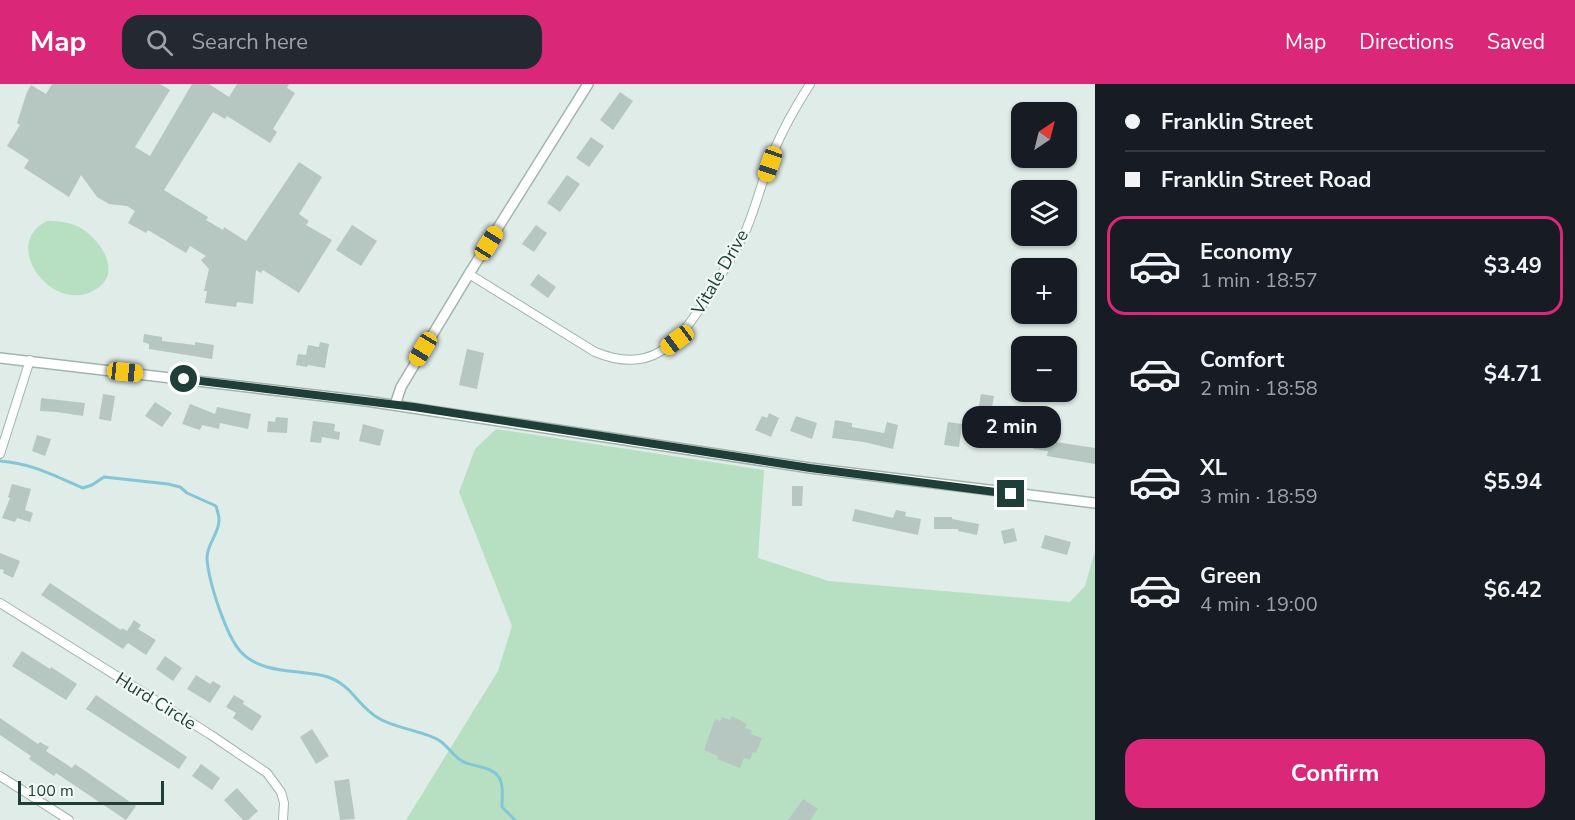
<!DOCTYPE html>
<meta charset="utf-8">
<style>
:root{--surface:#171b24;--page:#242831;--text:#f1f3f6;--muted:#9ea1a6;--line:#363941;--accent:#db2777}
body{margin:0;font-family:"Nunito Sans",sans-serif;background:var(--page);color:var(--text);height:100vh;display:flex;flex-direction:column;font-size:22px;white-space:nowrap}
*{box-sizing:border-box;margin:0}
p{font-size:20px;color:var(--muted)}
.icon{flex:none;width:33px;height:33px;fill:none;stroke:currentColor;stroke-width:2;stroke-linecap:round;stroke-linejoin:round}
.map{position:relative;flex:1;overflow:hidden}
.panel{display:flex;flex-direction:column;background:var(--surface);width:480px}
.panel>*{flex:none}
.hud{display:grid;align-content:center;height:132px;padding:0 30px;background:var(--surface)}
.needle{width:39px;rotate:35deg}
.controls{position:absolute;left:1011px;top:18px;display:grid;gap:12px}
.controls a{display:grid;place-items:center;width:66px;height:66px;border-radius:12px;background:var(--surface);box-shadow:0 2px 4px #0004;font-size:30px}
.scale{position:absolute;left:18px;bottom:15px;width:146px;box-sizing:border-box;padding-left:6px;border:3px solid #1f3e37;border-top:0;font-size:16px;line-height:21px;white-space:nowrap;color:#1f3e37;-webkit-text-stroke:4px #f1f9f5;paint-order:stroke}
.end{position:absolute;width:27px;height:27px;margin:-14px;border:8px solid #1f3e37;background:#fff;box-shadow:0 0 0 3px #fff}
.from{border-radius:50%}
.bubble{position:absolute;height:42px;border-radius:18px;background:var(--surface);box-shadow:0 2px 4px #0004;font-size:20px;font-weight:700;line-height:42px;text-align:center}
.car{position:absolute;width:18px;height:36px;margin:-18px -9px;border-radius:8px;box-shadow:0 0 4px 2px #0007;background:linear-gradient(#f5c518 24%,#345 0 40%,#f5c518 0 76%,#345 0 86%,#f5c518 0)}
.hud b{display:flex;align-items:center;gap:21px;height:57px;font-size:22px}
.hud b+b{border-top:2px solid var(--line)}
.hud i{width:15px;height:15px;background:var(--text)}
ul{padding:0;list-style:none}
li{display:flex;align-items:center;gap:18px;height:99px;margin:0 12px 9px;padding:0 18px;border:3px solid transparent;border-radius:18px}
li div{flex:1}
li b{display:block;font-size:22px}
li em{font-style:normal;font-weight:700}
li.active{border-color:var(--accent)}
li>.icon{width:54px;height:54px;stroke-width:1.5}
.button{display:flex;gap:12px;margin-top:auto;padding:12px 30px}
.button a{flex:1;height:69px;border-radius:18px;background:var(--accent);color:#fff;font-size:24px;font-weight:700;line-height:69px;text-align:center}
header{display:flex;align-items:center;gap:36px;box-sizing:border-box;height:84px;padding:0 30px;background:var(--accent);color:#fff}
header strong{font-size:28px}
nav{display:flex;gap:33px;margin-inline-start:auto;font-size:21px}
.search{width:420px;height:54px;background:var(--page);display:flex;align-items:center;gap:15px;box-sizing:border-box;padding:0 21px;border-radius:18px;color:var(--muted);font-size:22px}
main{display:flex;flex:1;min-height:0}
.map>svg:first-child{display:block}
.green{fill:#b7e0c3}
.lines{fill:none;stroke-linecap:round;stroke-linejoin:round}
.stream{stroke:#82c6d7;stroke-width:3}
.building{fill:#b5c7c0}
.minor-casing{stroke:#a2b4af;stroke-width:10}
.tertiary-casing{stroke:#a2b4af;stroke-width:12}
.minor{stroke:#fff;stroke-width:8}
.tertiary{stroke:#fff;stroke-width:9}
.route{stroke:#1f3e37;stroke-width:8}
.labels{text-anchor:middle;stroke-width:4.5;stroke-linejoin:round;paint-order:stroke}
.street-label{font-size:18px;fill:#1f3e37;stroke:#f1f9f5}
</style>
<header>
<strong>Map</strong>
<div class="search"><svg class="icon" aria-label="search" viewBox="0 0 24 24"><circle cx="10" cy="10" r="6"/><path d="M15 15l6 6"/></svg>Search here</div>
<nav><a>Map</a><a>Directions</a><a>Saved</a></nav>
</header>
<main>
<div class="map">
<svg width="1095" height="736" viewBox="0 0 1095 736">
<rect width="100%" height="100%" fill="#e0ece7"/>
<path class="green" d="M47,137c12,0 22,1 32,6 22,12 46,48 14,64 -42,22 -93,-47 -46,-70z
M496,345l268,41 -6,88 71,23 241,21 15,-16 10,-35v269h-689l92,-149 14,-45 -53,-134 16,-43z"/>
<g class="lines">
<path class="stream" d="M0,377c31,2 55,15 83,27l9,-3 12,-8 64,7 12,3 7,6 29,13c1,4 3,9 3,13 1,14 -12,24 -12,39 1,22 19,78 34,94 21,23 60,17 87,25 24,8 31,31 52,42 15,9 48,13 60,22 9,6 14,17 24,21 10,5 26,4 34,14 6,7 4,21 4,31l13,13"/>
</g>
<path class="building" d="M52,0h108l10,6 -35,57 15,9 42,-72h17l20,13 8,-13h52l-2,4 8,5 -22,36 4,3 -7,11 -43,-27 -2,3 -12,-7 -49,78 44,27 -2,3 17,10 1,-3 22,14 53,-79 23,15 -23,37 10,7 -3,4 26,15 -33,53 -36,-23 -2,3 -5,-3 -3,34 -16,-2 -1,5 -31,-4 2,-12h-3l5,-22 -8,-9 5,-4 -16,-10 -4,7 -38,-23 -2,3 -18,-10 7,-12 -8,-5 -18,-2 -12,-7 -16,-22 -12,22 -45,-29 5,-8 -22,-14 13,-21 -3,-2 10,-31 4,-7 15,9z
M620,8l13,9 -20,29 -13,-10z
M591,53l13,9 -15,21 -13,-9z
M567,91l13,9 -20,28 -13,-9z
M352,141l25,16 -16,25 -25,-16z
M536,141l11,8 -13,19 -12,-8z
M538,190l18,13 -8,11 -18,-13z
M144,250l18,3v4l33,4v-3l19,3 -2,14 -63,-10v-5l-6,-2z
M320,258l9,2 -4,24 -17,-3 -1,2 -11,-2 2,-11 8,1 2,-10 11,2z
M467,265l17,4 -7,36 -18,-4z
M103,310l12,2 -4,25 -12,-2z
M981,310l13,2 -3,17 -13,-2z
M41,314l44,5 -2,13 -26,-4 -17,-1z
M155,318l17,11 -10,14 -17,-11z
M190,320l25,10 2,-7 34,7 -3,15 -28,-6 -1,6 -17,-4 -2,5 -18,-6z
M769,329l10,5 -8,19 -16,-7 7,-14 5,2z
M796,332l21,7 -5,16 -22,-8z
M276,333l12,1 -1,15 -20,-1 1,-11 7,1z
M835,336l17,3v4l32,6 3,-11 11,3 -5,24 -29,-7 -32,-4z
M313,337l22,3 -1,7 6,1 -1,8 -17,-3 -1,6 -11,-1z
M948,338l14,2 -3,23 -15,-2z
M363,340l21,6 -4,16 -21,-5z
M1036,350l20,3v5l39,6v16l-48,-8 1,-5 -15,-2z
M37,351l14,4 -6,17 -13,-5z
M12,400l19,5 -6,21 8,3 -3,9 -13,-4 -2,4 -13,-4 8,-20 -2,-1z
M792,402h11l-1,20h-10z
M855,425l38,9 3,-8 10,2 -1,4 16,3 -3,16 -66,-14z
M934,433h18v2l27,5 -2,11 -19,-4v-2h-24z
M1014,444l3,13 -13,3 -3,-13z
M1045,451l26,7 -4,13 -26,-7z
M0,469l20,8 -7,17 -10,-5 1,-3 -4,-1z
M50,499l71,47 1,-2 5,3 7,-11 7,5 -3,4 18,11 -10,15 -18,-12 -5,6 -82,-54z
M22,567l28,18 1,-2 26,17 -11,16 -54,-34z
M165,572l17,12 -9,13 -17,-12z
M196,591l14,9 3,-3 8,5 -11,17 -23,-14z
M96,611l91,62 -8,12 -93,-60z
M234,611l10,6 -1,3 19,12 -10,15 -19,-13 3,-5 -10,-6z
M732,632l15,8 -2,4 7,2 -1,4 11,4 -6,15 -3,-1 -3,8 -6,-2 -4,10 -23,-9 1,-3 -14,-6 11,-31 5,2 2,-4 8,3z
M0,634l38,26 2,-2 9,5 -3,4 26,17 3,-4 61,42 -10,14 -70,-47 -2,3 -25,-17 2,-3 -31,-21z
M312,645l17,27 -13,8 -16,-27z
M201,680l19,14 -8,12 -20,-14z
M349,695l6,40 -15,1 -6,-39z
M237,704l21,23 -10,9h-5l-19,-20z
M803,715l15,10 -8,11h-22z"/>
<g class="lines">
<defs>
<path id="minor" d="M469,190l126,78c56,23 81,-7 110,-51 15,-24 29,-46 41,-71 12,-28 18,-59 31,-86 9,-21 21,-41 33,-60
M0,370l30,-94
M0,519l211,132 56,38 14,19 3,11 -1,17
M0,692l69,44"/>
<path id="tertiary" d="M0,274l366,43 444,67 285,35
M395,321l6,-18 68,-113 119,-190"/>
</defs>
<use href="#minor" class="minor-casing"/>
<use href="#tertiary" class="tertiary-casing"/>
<use href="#minor" class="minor"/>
<use href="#tertiary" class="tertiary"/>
</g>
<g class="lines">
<path class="route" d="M184,295l230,28 396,61 201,26"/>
</g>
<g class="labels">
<g class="street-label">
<text transform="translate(720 188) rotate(-60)" y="6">Vitale Drive</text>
<text transform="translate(156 617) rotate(32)" y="6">Hurd Circle</text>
</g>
</g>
</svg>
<div class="controls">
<a><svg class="needle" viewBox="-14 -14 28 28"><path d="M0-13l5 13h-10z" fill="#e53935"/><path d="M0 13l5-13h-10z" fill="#9ea1a6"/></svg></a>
<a><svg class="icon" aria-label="layers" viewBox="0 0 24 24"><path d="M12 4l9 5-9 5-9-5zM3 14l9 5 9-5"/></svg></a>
<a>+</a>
<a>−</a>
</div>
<div class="scale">100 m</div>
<i class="end from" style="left:184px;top:295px"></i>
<i class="end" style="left:1011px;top:410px"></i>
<div class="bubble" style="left:962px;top:322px;width:99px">2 min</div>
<i class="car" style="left:770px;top:80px;rotate:199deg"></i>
<i class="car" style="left:489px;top:159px;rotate:32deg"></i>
<i class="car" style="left:677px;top:256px;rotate:233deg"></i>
<i class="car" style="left:423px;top:265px;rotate:211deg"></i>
<i class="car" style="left:125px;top:288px;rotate:96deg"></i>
</div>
<section class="panel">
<div class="hud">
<b><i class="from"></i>Franklin Street</b>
<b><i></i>Franklin Street Road</b>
</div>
<ul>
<li class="active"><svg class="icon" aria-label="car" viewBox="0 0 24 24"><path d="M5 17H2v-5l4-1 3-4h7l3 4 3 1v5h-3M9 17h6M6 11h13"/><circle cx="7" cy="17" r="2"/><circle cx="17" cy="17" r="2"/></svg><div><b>Economy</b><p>1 min · 18:57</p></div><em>$3.49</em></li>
<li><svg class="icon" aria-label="car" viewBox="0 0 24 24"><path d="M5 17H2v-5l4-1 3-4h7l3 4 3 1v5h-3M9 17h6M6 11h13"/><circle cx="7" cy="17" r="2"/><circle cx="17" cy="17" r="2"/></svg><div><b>Comfort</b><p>2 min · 18:58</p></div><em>$4.71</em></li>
<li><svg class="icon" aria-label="car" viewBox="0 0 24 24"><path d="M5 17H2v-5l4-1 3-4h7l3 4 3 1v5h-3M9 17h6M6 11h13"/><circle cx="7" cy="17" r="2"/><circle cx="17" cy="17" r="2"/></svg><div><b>XL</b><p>3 min · 18:59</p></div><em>$5.94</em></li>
<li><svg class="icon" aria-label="car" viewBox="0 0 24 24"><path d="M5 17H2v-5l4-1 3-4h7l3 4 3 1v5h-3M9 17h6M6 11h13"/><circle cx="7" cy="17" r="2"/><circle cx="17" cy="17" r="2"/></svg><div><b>Green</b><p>4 min · 19:00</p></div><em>$6.42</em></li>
</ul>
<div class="button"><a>Confirm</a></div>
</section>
</main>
